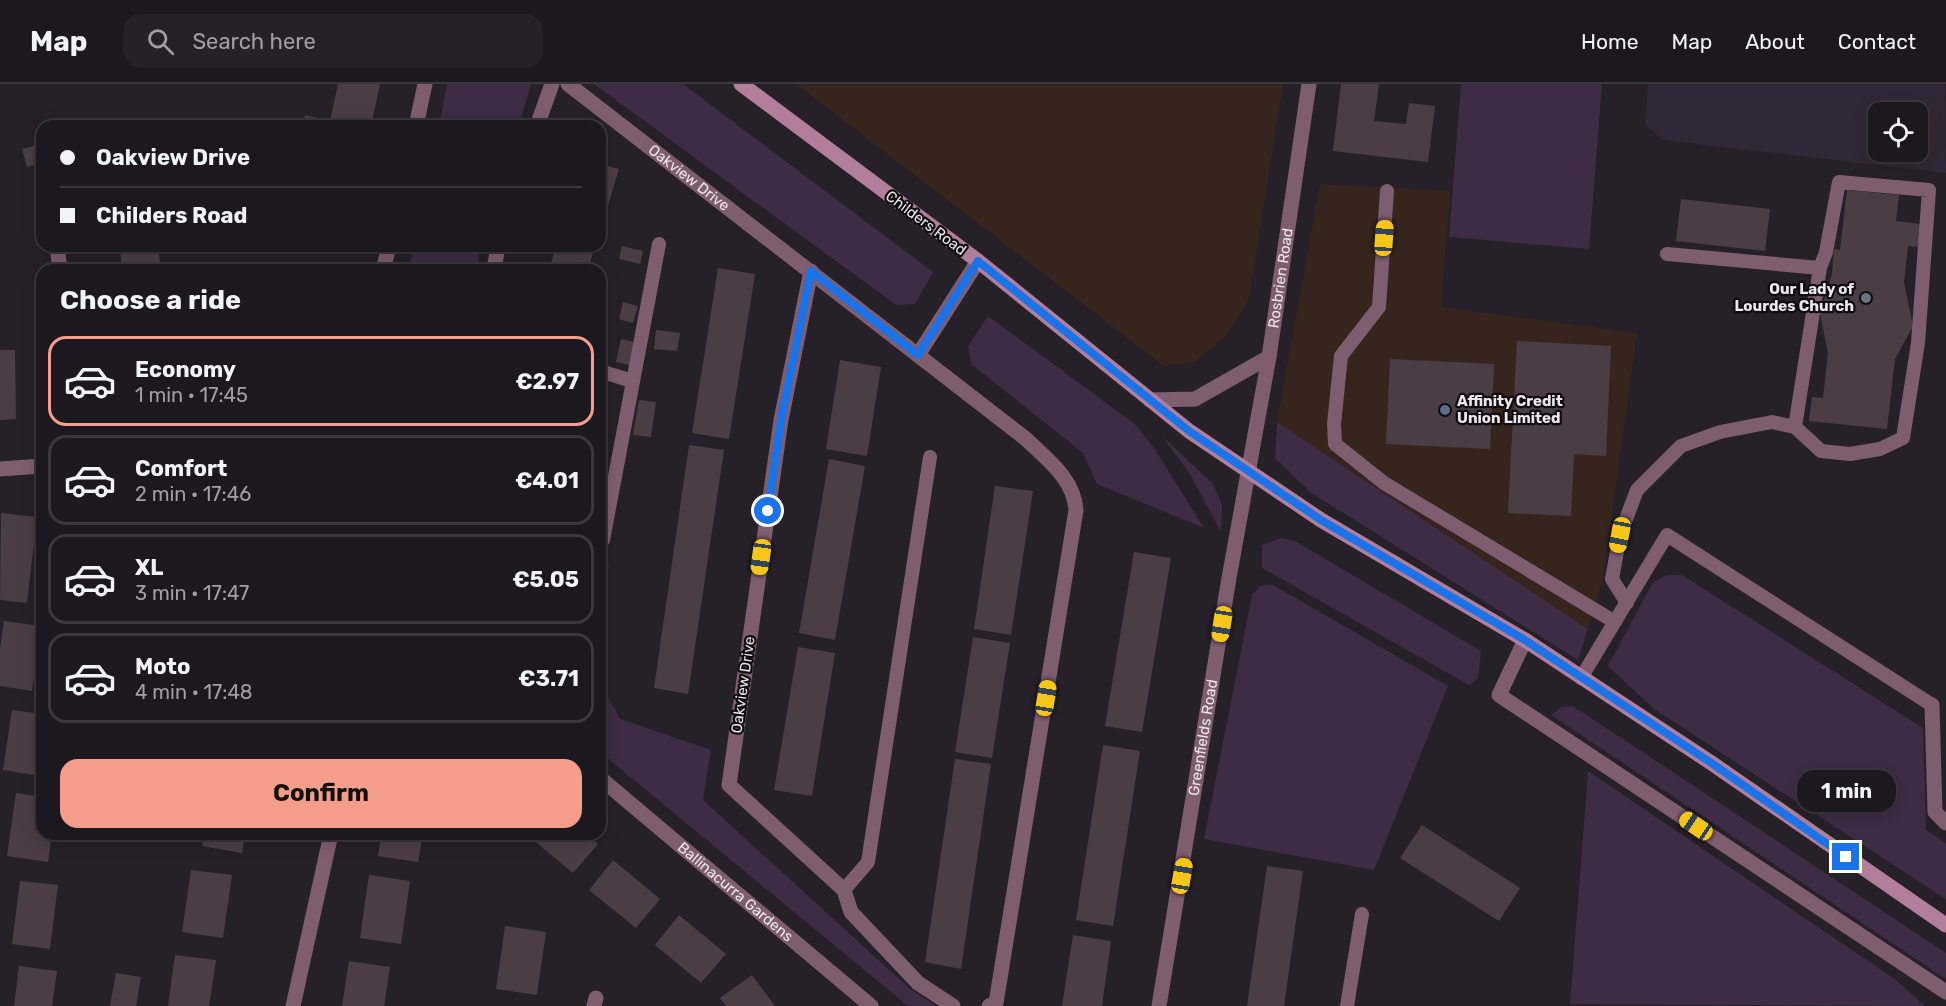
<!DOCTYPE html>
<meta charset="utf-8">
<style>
:root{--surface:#1c181f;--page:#252128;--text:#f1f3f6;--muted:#a0a0a4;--line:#3a373d;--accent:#f49e89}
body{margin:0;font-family:Rubik,sans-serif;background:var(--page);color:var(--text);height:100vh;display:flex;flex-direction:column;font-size:22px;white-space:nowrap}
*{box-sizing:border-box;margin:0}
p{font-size:20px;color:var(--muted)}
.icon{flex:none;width:33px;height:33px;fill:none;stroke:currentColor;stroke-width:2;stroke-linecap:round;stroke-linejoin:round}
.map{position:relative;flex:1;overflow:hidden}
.drawer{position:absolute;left:36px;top:180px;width:570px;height:576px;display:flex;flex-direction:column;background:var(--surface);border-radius:18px;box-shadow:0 3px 15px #0003,0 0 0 2px var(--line)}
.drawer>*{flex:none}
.banner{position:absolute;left:36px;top:36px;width:570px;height:132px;border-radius:18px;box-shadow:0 3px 15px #0003,0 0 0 2px var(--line);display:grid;align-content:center;height:132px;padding:0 24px;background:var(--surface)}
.controls{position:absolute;left:1868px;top:18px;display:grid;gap:12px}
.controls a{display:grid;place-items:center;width:60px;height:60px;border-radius:12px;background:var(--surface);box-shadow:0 3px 15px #0003,0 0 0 2px var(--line);font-size:30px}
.end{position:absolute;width:27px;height:27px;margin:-14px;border:8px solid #1a73e8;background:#fff;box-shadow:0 0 0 3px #fff}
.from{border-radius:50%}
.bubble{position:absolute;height:42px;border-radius:18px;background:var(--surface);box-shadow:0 3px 15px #0003,0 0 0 2px var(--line);font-size:20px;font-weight:700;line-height:42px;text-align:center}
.car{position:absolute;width:18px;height:36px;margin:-18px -9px;border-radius:8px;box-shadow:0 0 4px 2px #0007;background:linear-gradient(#f5c518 24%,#345 0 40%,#f5c518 0 76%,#345 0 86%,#f5c518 0)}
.banner b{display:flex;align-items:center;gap:21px;height:57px;font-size:22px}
.banner b+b{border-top:2px solid var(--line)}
.banner i{width:15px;height:15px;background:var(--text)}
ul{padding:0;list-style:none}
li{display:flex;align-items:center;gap:18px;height:90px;margin:0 12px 9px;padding:0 12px;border:3px solid var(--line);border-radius:18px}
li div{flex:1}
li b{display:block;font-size:22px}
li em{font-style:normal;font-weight:700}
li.active{border-color:var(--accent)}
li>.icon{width:54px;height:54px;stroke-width:1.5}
h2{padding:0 24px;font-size:27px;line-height:72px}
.action{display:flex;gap:12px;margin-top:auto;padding:12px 24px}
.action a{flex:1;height:69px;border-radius:18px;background:var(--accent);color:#111;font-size:24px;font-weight:700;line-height:69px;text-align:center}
header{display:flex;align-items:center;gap:36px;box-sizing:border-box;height:84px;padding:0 30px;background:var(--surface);border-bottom:2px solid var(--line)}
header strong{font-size:28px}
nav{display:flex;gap:33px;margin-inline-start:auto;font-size:21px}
.search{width:420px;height:54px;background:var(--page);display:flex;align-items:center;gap:15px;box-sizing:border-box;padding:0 21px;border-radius:18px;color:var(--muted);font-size:22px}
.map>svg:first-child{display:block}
.commercial{fill:#36251d}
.built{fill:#322736;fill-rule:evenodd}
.green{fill:#3d2c44}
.building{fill:#4a3e44}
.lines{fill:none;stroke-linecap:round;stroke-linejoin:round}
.service{stroke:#7e5d70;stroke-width:14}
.minor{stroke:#7e5d70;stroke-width:15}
.tertiary{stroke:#7e5d70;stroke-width:15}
.secondary{stroke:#b27e9c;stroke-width:15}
.route{stroke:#1a73e8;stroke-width:8}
.worship-dot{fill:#6b7280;stroke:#0e0b0f;stroke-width:2}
.service-dot{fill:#5c6f8a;stroke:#0e0b0f;stroke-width:2}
.labels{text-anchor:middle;stroke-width:4.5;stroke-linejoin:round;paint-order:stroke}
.street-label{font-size:15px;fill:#ece7ed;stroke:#0e0b0f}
.poi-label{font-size:15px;font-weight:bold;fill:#ece7ed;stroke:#0e0b0f;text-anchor:end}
</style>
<header>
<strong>Map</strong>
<div class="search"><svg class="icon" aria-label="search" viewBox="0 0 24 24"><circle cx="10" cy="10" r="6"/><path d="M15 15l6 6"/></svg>Search here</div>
<nav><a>Home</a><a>Map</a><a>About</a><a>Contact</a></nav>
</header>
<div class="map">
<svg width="1946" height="922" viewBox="0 0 1946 922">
<rect width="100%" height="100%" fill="#262029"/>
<path class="commercial" d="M796,0h487l-34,215 -22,36 -32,27 -31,4z
M1320,100l130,7 -9,116 196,26 -34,246 -15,50 -311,-207z"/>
<path class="built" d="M1648,0h297l1,89 -283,-33 -18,-15zM1878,28h39v40h-39z"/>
<path class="green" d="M447,0h84l-12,42h-80z
M594,0h89l250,188 -18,32 -19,1z
M1461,0h141l-13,165 -140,-12z
M415,162h65l-3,24h-69z
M988,232l148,109 18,23 50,80 -107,-44 -14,-31 -112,-89 -3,-18z
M1277,338l311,207 -10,31 -268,-168 -35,-34z
M1162,352l51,48 9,21 -1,27 -31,-58z
M1281,454l14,3 186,110 -3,27 -9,7 -207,-117v-23z
M600,477l9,3 -9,66z
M1667,491h15l241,153 3,102 20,13v56l-292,-190 -46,-43 45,-84z
M1273,501l175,101 -74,184 -170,-31 48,-244 8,-9z
M600,598l20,37 91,31 -8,50 206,188 27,18h-28l-308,-254z
M1573,622l373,247v26l-395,-264 10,-8z
M1588,687l308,209 29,26 -355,-2z"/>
<path class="building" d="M338,0h42l-9,42h-68l2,-11 25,6z
M1341,0h38l-5,37 32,3 3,-21 26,3 -7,56 -95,-11z
M42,60v19l-15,4 -5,-18z
M600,80l19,5 -18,60h-1z
M1847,106l52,5 -3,26 25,3 -3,23 -10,-1 -4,36 9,44 -18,33 -8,70 -78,-8 3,-24 11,1 5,-45 -8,-39 12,-40 2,-25 6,1z
M1681,115l89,10 -5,42 -89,-10z
M158,162l3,24h-39l-2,-21z
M556,162h39l-7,24h-39z
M622,162l21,5 -3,13 -21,-5z
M718,184l37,6 -26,165 -37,-6z
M623,218l15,4 -5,17 -14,-4z
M656,246l24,3 -3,18 -23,-2z
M621,255l14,3 -5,23 -14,-3z
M1517,257l94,5 -5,110 -32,-2 -3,62 -63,-3z
M0,266h15l1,69 -16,1z
M1390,275l104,5 -4,85 -104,-5z
M840,276l41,7 -14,89 -41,-7z
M639,316l17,2 -5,35 -18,-2z
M689,361l35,5 -36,244 -34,-6z
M829,375l36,7 -30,174 -36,-7z
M995,402l38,5 -22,144 -37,-6z
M1,429l36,4 -10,86 -27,-3z
M1134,468l37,6 -29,174 -37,-6z
M4,537l37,5 -9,65 -32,-5v-37z
M973,553l37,6 -18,115 -37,-6z
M798,563l37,6 -23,143 -38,-6z
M12,626l30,4 -1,62 -38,-6z
M1103,661l37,6 -27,175 -37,-6z
M955,675l36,5 -30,205 -36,-7z
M16,709l26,4v37h10l-4,28 -41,-6z
M1422,741l98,63 -21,33 -99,-63z
M204,750h41l-3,19 -40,-7z
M381,750h42l-5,28 -40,-6z
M526,750h60l12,10 -25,29z
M613,776l47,39 -24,29 -47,-38z
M1267,782l36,5 -19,135h-37z
M191,786l41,5 -9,63 -41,-6z
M369,791l41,6 -9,63 -41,-6z
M20,797l38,4 -8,64 -38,-5z
M679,831l47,39 -25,29 -46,-38z
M505,842l41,6 -9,63 -41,-6z
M1073,851l38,6 -9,65h-40z
M175,871l41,5 -7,46h-41z
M349,877l41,6 -6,39h-42z
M19,882l38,5 -5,35h-38z
M116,889l25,4 -5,29h-26z
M752,891l23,31h-49l-6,-8z"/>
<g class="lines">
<path class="service" d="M1387,107l-8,116 -38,49 -7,68 1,20 49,39 231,139
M1667,170l153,14
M600,287l32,10
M603,456l56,-296
M1627,519l-15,-24 8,-44 17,-45 44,-44 39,-14 52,-10 23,5 26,24 29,3 30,-5 23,-11 15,-95 11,-153 -90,-8 -13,70 -6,16 -25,159
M1581,594l86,-143 265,170
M844,806l24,-28 62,-405
M1347,922l15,-92"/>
<g class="minor">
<path id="s1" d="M568,0l458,355c22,21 48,40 50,71l-80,493 -7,3"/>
<path d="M416,42l9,-42"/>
<path d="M537,42l15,-42"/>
<path d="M57,162l3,24"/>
<path d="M383,186l6,-24"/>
<path d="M494,186l4,-24"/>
<path d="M811,187l-30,149 -52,365 115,105 7,22 67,71 35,23"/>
<path d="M918,271l60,-94"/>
<path d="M0,385l42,-3"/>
<path d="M1525,556l-26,55 447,297"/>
<path d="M1932,621l3,107 11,11"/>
<path id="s2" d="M600,694l271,228"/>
<path d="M293,922l38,-172"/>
<path d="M594,922l2,-8"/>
</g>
<g class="tertiary">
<path d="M1150,316l45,-1 74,-42"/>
<path id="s3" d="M1159,922l70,-428 40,-221 40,-273"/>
</g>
<path class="secondary" d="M741,0l237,177 211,170 132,89 204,120 185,122 236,163"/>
</g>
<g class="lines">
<path class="route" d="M768,427l13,-91 30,-149 107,84 60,-94 211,170 132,89 204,120 185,122 136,95"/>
</g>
<circle class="worship-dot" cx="1866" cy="214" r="6"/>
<circle class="service-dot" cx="1445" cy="326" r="6"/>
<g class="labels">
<g class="street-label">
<text dy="5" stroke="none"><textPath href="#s1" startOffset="153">Oakview Drive</textPath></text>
<text transform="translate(926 139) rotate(37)" y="5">Childers Road</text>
<text dy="5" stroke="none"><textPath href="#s3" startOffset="738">Rosbrien Road</textPath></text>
<text transform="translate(743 601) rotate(-82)" y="5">Oakview Drive</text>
<text dy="5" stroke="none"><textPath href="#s3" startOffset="272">Greenfields Road</textPath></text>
<text dy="5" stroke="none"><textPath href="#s2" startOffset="177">Ballinacurra Gardens</textPath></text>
</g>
<g class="poi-label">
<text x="1854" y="210">Our Lady of<tspan x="1854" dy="17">Lourdes Church</tspan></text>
<text x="1457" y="322" text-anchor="start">Affinity Credit<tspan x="1457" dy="17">Union Limited</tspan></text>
</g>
</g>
</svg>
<div class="controls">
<a><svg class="icon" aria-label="locate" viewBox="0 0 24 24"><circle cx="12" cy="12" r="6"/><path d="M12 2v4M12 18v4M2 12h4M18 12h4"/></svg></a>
</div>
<i class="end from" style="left:768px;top:427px"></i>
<i class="end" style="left:1846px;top:773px"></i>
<div class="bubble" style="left:1797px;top:686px;width:99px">1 min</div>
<i class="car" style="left:1384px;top:154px;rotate:4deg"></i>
<i class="car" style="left:1620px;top:451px;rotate:191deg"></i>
<i class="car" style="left:761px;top:473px;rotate:188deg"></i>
<i class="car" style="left:1222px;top:540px;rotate:189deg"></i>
<i class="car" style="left:1046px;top:614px;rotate:9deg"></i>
<i class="car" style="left:1696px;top:742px;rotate:304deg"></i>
<i class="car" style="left:1182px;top:792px;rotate:10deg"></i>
<div class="banner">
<b><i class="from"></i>Oakview Drive</b>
<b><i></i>Childers Road</b>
</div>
<section class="drawer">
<h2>Choose a ride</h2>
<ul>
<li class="active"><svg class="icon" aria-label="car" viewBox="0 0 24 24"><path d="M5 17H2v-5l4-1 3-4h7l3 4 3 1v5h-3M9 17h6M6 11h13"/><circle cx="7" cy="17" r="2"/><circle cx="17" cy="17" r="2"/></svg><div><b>Economy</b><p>1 min · 17:45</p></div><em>€2.97</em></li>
<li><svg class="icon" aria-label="car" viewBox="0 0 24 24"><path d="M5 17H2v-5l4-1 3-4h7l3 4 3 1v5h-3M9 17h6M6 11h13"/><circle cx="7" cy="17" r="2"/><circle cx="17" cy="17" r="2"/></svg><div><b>Comfort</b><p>2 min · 17:46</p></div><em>€4.01</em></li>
<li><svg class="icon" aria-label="car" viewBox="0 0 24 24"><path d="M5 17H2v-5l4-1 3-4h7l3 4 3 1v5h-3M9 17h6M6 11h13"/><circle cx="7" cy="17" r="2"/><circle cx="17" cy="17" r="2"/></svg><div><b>XL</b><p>3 min · 17:47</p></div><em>€5.05</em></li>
<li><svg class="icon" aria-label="car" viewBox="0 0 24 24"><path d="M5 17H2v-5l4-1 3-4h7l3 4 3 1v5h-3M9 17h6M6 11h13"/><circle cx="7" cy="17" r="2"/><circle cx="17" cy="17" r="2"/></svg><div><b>Moto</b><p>4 min · 17:48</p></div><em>€3.71</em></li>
</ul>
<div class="action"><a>Confirm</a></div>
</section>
</div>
